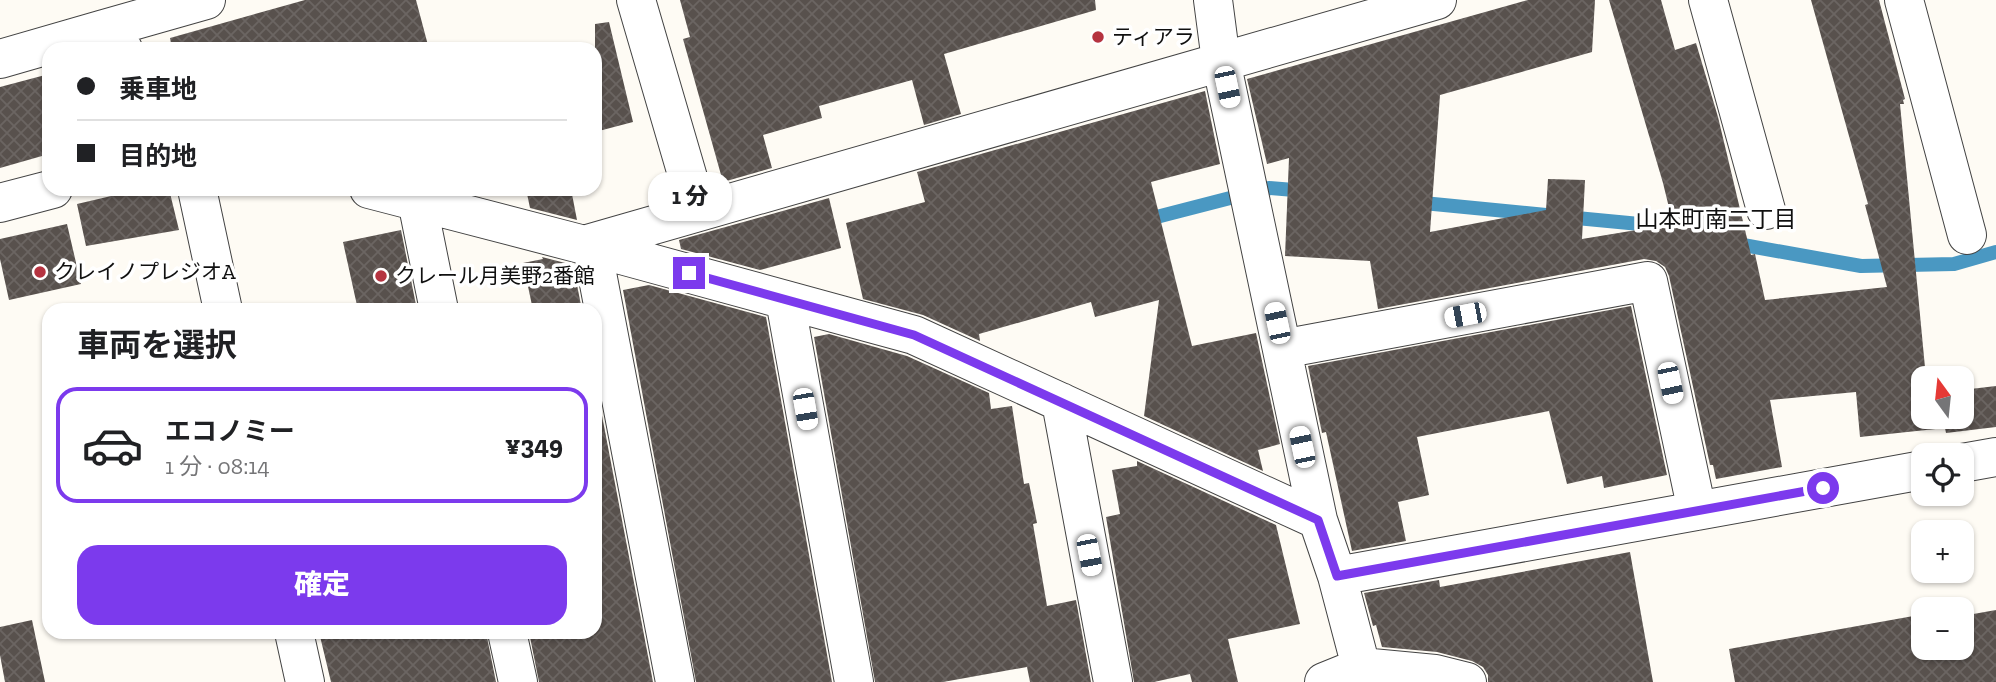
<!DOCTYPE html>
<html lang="ja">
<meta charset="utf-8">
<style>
:root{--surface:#fff;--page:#f6f6f6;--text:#202124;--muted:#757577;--line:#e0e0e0;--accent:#7c3aed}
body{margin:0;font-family:"Zilla Slab","Noto Sans JP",serif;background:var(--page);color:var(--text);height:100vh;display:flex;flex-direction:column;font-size:26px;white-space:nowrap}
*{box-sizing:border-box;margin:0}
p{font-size:23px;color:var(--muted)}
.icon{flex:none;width:38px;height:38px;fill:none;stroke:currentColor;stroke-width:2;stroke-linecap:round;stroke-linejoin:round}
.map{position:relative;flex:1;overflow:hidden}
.sheet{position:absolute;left:42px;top:303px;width:560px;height:336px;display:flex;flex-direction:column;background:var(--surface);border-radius:21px;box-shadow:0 2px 5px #0004}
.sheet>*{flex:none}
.hud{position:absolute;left:42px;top:42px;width:560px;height:154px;border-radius:21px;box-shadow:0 2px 5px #0004;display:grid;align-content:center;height:154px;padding:0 35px;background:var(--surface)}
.needle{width:46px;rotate:345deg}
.tools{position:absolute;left:1911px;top:366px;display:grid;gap:14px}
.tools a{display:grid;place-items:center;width:63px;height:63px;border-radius:14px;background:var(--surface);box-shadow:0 2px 5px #0004;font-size:35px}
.end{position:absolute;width:32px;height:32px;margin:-16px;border:9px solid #7c3aed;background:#fff;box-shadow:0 0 0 4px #fff}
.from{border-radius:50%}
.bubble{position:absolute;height:49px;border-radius:21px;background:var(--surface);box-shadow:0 2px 5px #0004;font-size:23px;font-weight:800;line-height:49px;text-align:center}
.car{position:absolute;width:21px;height:42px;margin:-21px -10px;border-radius:9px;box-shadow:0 0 5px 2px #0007;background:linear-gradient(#fff 24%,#345 0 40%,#fff 0 76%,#345 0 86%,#fff 0)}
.hud b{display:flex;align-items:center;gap:24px;height:66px;font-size:26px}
.hud b+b{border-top:2px solid var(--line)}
.hud i{width:18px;height:18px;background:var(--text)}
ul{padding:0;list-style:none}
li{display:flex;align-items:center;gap:21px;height:116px;margin:0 14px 10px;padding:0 21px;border:4px solid transparent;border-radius:21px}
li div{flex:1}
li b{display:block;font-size:26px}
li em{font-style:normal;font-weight:800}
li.on{border-color:var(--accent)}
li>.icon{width:63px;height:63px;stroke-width:1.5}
h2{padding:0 35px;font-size:32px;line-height:84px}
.cta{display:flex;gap:14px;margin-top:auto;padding:14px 35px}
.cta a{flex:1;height:80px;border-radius:21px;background:var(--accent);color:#fff;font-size:28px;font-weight:800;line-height:80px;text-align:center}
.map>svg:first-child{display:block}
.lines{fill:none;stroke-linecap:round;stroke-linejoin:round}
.stream{stroke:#4a98c2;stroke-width:14}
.building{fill:url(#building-cross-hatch)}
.street-casing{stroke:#434343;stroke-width:40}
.street{stroke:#fff;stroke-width:38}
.route{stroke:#7c3aed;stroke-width:9}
.poi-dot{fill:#b53340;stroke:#fff;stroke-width:2.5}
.labels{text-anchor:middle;stroke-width:7;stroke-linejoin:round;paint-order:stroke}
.poi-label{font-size:21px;fill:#101010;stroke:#fff;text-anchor:start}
.neighbourhood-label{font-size:23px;fill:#101010;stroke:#fff}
</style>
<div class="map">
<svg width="1996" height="682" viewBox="0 0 1996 682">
<defs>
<pattern id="building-cross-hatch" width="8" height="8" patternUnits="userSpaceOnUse" patternTransform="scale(1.75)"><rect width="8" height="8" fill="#58514d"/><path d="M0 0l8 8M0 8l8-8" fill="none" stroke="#6b6562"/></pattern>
</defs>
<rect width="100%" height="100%" fill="#fefbf4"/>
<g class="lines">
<path class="stream" d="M1413,202l133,13
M1566,217l84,8 24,6
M1141,221l128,-33 37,3
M1732,243l129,23 93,-2 42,-12"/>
</g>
<path class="building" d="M305,0h111l13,49h-257l-2,-11z
M680,0h415l1,10 -152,44 17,60 -37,11 -12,-45 -93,26 3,12 -59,17 9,33 -49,14 -40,-143 7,-2z
M1528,0h67l-3,52 -152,43 -10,137 116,-22 2,-31 37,1 -3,59 91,-15 -10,-41 -54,-183h52l14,50 21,-7 22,74 33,138 4,-1 10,46 122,-13 -22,-82 3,-1 -57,-204h68l26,99 -2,1 1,4h-4l26,274h-3v38h39v-26l34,-4v41l-50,6 -1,-5 -85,9 -4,-45 -86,8 12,67 -66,12 -3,-14h-3l-41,-189 -4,-9 -9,-6 -12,-2 -266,50 -8,-48 -85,-5 4,-98 -22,6 -20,-85z
M609,22l24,100 -38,10v-108z
M49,74v80l-49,14v-81z
M1205,91l15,73 -69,18 41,164 64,-13 24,111 -22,6 5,21 -119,-55 15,-116 -64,17 -4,-15 -112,32 1,7 -57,-26 -60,-16 -17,-76 79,-21 -8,-30z
M141,189h28l10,41 -93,16 -9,-42z
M526,189h45l6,31 -47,-12z
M829,198l12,50 -81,22 -79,-21 -2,-9z
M67,224l14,60 -72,16 -9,-41v-20z
M401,230l16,80h-59l-15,-68z
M542,257l31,8 9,45h-49l-10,-47 20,-4z
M649,285l117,32 66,365h-136l-73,-392z
M1631,306l36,169 -63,13 -2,-12 -35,8 -18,-73 -132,26 12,58 -31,7 8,39 -54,10 -26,-119 -4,1 -14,-67z
M829,334l78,22 82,37 2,16 21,-3 12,78 5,-1 8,40 -4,1 14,82 29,-6 15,82h-61l-3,-15 -84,15h-68l-61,-345z
M595,379l58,303h-114l-10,-50h66z
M1137,461l139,64 24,99 -72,15 10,43h-46l-2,-8 -36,8h-20l-28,-165 14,-3 -8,-44 25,-4z
M1630,552l23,130h-165v-7l-5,-8 -11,-6 -35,-9 -55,-5 -6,-22 -3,1 -9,-33 75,-13 1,7z
M1996,610v72h-261l-6,-33 190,-34 2,9h2v24h39v-32z
M32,620l13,62h-40l-5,-27v-28z
M319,632h167l10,50h-165z"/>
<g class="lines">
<defs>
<path id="street" d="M636,0l62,212
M1213,0l8,61 97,459 19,56 28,106
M1708,0l58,210
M1904,0l63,235
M104,29l102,-29
M0,59l104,-30 19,20
M197,189l26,121
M369,189l223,58 322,88 404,185
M417,201l22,109
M0,203l53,-14
M584,245l853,-245
M592,247l83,435
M785,300l69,382
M1282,349l366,-68 49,230
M1061,402l52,280
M1962,463l34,-6
M1337,576l586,-106
M294,632l11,50
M507,632l11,50
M1324,682l37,-15 74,7 32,8"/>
</defs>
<use href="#street" class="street-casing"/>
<use href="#street" class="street"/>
</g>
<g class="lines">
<path class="route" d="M689,273l225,62 404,185 19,56 486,-88"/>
</g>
<g class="poi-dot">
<circle cx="1098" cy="37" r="7"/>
<circle cx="40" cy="272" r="7"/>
<circle cx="381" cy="276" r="7"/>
</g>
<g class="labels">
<g class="poi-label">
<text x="1112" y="44">ティアラ</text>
<text x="54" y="279">クレイノプレジオA</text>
<text x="395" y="283">クレール月美野2番館</text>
</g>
<g class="neighbourhood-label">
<text x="1716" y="227">山本町南二丁目</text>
</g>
</g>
</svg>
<div class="tools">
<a><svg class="needle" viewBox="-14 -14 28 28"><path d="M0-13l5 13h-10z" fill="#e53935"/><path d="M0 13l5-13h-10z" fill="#757577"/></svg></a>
<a><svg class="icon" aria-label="locate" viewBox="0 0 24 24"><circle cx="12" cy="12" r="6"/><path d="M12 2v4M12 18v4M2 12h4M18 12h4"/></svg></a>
<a>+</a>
<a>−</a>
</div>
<i class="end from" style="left:1823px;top:488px"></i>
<i class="end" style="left:689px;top:273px"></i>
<div class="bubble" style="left:648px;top:172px;width:84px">1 分</div>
<i class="car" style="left:1227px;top:87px;rotate:168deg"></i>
<i class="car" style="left:1465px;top:315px;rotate:259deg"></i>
<i class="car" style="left:1277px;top:323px;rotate:348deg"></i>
<i class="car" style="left:1670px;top:383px;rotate:168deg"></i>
<i class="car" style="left:805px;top:409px;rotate:170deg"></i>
<i class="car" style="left:1302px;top:447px;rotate:348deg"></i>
<i class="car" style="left:1089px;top:555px;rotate:169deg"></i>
<div class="hud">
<b><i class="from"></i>乗車地</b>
<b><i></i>目的地</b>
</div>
<section class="sheet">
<h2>車両を選択</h2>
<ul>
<li class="on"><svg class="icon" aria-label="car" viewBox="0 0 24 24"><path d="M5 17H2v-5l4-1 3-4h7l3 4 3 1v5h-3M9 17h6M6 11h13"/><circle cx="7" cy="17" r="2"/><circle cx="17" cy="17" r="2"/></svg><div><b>エコノミー</b><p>1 分 · 08:14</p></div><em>¥349</em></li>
</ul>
<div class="cta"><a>確定</a></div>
</section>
</div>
